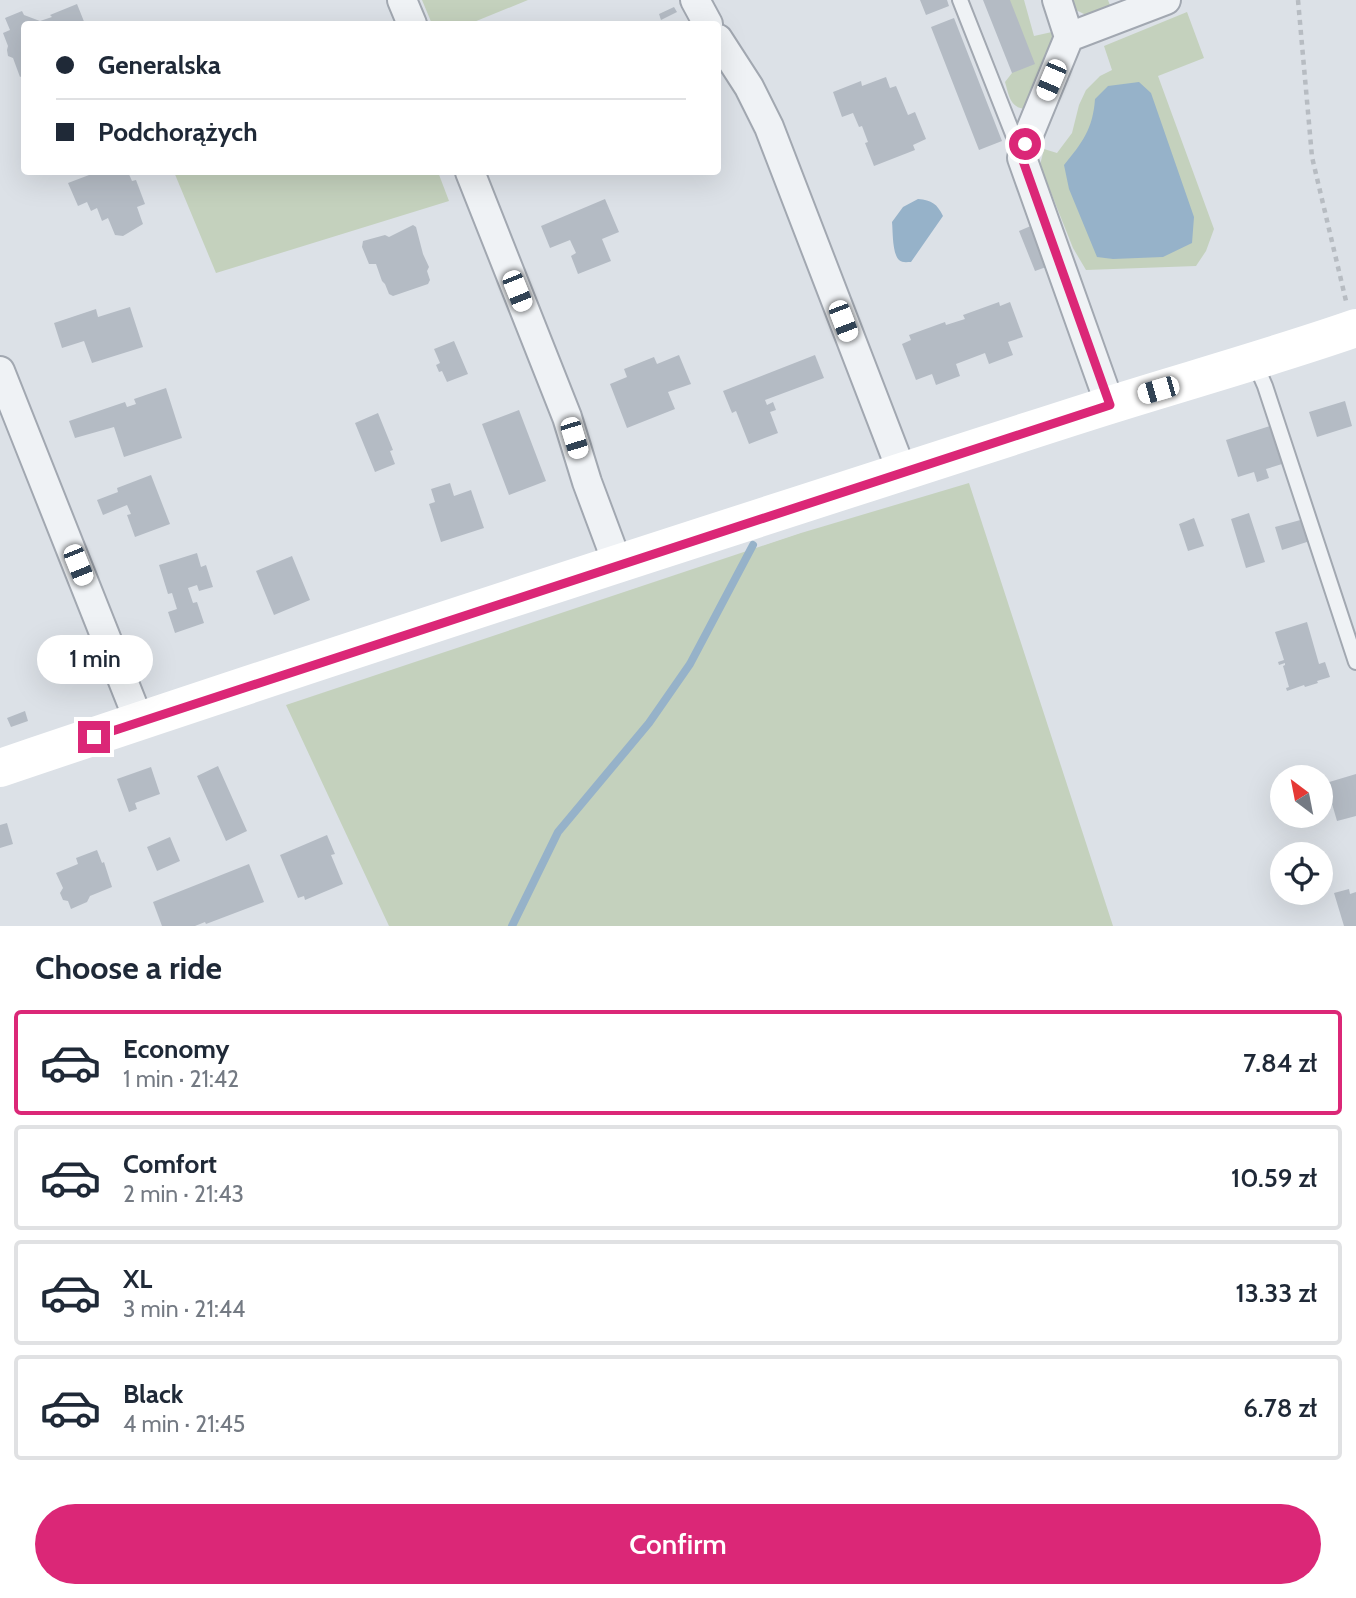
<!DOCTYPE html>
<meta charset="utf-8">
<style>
:root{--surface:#fff;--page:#f2f2f3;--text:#1f2937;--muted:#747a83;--line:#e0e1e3;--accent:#db2777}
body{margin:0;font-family:Cabin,sans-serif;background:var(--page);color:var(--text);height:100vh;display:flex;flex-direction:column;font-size:26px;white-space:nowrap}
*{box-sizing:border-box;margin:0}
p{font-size:23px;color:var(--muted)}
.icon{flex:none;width:38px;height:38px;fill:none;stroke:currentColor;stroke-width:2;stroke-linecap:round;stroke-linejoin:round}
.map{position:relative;height:926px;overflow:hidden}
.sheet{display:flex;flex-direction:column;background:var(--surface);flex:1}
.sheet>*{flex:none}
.top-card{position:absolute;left:21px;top:21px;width:700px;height:154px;border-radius:7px;box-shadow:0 7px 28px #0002;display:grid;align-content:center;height:154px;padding:0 35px;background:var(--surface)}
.needle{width:46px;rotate:328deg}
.fabs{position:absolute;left:1270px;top:765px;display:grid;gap:14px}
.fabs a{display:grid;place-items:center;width:63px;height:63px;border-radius:50%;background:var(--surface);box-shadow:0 7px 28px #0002;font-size:35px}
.end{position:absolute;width:32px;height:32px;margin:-16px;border:9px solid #db2777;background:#fff;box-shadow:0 0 0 4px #fff}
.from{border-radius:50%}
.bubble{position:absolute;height:49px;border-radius:24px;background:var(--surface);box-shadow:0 7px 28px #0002;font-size:23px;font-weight:600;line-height:49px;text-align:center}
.car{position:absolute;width:21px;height:42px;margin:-21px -10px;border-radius:9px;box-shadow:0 0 5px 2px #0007;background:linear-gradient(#fff 24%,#345 0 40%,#fff 0 76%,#345 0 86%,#fff 0)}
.top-card b{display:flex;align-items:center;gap:24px;height:66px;font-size:26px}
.top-card b+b{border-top:2px solid var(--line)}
.top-card i{width:18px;height:18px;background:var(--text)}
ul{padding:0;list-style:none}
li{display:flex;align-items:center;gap:21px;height:105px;margin:0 14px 10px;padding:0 21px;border:4px solid var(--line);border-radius:7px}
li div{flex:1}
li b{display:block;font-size:26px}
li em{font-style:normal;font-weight:600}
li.on{border-color:var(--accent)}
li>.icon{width:63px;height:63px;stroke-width:1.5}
h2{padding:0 35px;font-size:32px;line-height:84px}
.cta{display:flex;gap:14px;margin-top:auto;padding:14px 35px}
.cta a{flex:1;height:80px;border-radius:42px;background:var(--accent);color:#fff;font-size:28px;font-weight:600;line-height:80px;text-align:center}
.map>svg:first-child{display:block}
.green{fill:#c4d1bd}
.water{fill:#96b2c9}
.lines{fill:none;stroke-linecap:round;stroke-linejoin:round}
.stream{stroke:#96b2c9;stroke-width:8}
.building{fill:#b4bbc4}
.lane-casing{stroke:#a2a8b1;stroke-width:18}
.street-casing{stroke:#a2a8b1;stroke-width:32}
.path{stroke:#b7bcc2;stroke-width:4.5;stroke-dasharray:5 5;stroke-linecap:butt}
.lane{stroke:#eff2f5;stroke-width:14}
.street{stroke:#eff2f5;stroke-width:28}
.secondary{stroke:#fff;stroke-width:38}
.route{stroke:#db2777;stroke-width:9}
</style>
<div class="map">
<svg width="1356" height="926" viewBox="0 0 1356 926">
<rect width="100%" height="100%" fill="#dce1e7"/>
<path class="green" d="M422,0h106l-59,24h-37z
M1010,0h14l10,36 18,-4 2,6 -28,71c-16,-1 -17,-13 -21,-27l7,-9z
M1072,0h36l3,8 -25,7 -12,-6z
M1187,12l17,46 -46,18 56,153 -8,22 -10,15 -110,4 -13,-22 -33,-83 4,-16 13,4 15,-20 7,-28 7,-15 14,-14 12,-6 -8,-24z
M174,172h264l11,29 -233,72z
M969,483l144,443h-724l-103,-221 515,-172z"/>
<path class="water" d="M1139,82l12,11 43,124 -2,26 -29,14 -50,2 -16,-2 -28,-68 -5,-24c18,-22 29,-36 31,-66l13,-13z
M918,199c14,1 19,5 25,17l-32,46c-4,0 -9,1 -12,-2 -7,-7 -6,-29 -7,-38l11,-15z"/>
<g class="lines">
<path class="stream" d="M512,926l46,-94 91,-109 41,-59 63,-119"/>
</g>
<path class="building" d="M920,0h27l2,6 -23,9z
M983,0h27l25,64 -23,9z
M77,4l8,20h-61v51l-4,2 -7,-19 -5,-2 -1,-6 1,-4 -5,-13 7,-3 -5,-12 17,-7 2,4 16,6 12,-4 -2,-2z
M674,7l3,5 -16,8 -2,-6z
M954,18l48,123 -23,9 -48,-123z
M886,77l4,11 6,-2 12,29 7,-3 11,27 -13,6 2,5 -41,16 -9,-23 3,-1 -6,-16 -3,1 -6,-14 -11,4 -9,-25 28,-11 1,5z
M97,172h31l4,9 4,-1 9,24 -8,3 6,17 -20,12 -8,-1 -7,-17 -6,3 -5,-13 -6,3 -4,-9 -9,4 -10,-23z
M605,199l14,33 -17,7 9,22 -33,13 -7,-18 5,-3 -6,-13 -20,8 -9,-22z
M413,225l3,2 7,27 6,13 -2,4 3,9 -2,4 -35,12 -4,-2 -4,-10 -3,-3 -6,-17h-7l-7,-17 1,-6 22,-6 4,2z
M1033,225l7,18 -3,1 3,6 2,-2 7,18 -14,5 -16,-40z
M999,302l1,4 10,-4 13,35 -15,5 5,13 -24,9 -4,-11 -29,11 4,12 -24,9 -4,-11 -16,6 -14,-36 9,-4 -2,-5 36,-13 1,3 19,-6 -2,-4z
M130,307l13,40 -51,16 -8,-22 -22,7 -8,-25 42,-14 2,8z
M454,341l14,33 -21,8 -5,-11 -3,1 -3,-7 4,-2 -6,-14z
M679,355l12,29 -23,8 7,17 -48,19 -17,-44 17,-7 -3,-8 30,-12 3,7z
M815,355l9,23 -59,22 2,5 6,-3 3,8 -6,2 8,21 -29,11 -13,-33 -4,2 -9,-22z
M166,388l16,50 -58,19 -10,-30 -39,11 -6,-17 56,-19 2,5 9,-3 -2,-5z
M1345,401l7,25 -35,11 -8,-25z
M519,410l27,71 -37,14 -27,-71z
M378,413l15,37 -3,1 5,13 -20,8 -20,-49z
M1270,426l12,38 -16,5 3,9 -12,4 -3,-10 -16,5 -12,-37z
M151,475l19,49 -35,13 -8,-22 4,-1 -4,-9 -24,10 -6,-15 21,-8 -1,-4z
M450,483l4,13 17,-6 13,38 -43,14 -12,-38 6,-2 -4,-13z
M1249,513l16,49 -19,6 -15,-49z
M1194,518l10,28 -16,5 -9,-27z
M1304,519l6,22 -28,9 -7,-23z
M197,553l4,14 5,-2 7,22 -14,4 -2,-6 -9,3 5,15 4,-1 7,21 -29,10 -7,-21 9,-3 -5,-16 -4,1 -9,-29z
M292,556l18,44 -36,15 -18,-44z
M1307,622l12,42 6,-2 5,15 -13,4 1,2 -13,4 -1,-2 -17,6 -1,-3 3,-1 -6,-21 2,-1v-2l-6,2 -1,-3 6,-2 -9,-28z
M25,711l3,10 -17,6 -4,-9z
M218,766l29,65 -21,10 -29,-65z
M151,767l9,27 -25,9 2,6 -8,3 -12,-33z
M1356,774v42l-19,5 -11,-38z
M7,823l6,21 -13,4v-23z
M327,835l8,19 -4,1 12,29 -38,16 -1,-4 -6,2 -18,-43z
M170,837l10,24 -23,10 -10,-24z
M97,850l5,13 2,-1 8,25 -22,9 -3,6 -16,7 -3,-8 -5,-1 -3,-7 3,-5 -7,-15 22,-9 -2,-6z
M249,864l15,38 -58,22 -1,-2 -10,4h-33l-9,-24z
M1349,889l1,5 6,-2v34h-12l-10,-33z"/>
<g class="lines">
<defs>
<path id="lane" d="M960,0l60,152
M1255,363l10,23 91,276"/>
<path id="street" d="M402,0l10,24
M695,0l13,24
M1057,0l12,37 -44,107 -3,14 88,247
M1069,37l97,-37
M718,39l31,48 20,40 133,345
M470,172l97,245 20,65 31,83
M0,371l139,350"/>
</defs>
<use href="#lane" class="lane-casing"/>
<use href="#street" class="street-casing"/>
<path class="path" d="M1298,0l14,157 34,144"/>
<use href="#lane" class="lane"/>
<use href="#street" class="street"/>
<path class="secondary" d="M0,768c355,-120 712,-235 1069,-350 95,-31 192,-57 287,-90"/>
</g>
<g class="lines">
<path class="route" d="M94,737l1016,-332 -88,-247 3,-14"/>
</g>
</svg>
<div class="fabs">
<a><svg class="needle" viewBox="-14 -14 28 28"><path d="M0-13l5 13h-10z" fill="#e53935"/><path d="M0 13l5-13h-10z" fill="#747a83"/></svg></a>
<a><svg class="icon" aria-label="locate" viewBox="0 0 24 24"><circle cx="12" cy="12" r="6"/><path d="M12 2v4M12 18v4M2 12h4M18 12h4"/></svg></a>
</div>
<i class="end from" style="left:1025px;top:144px"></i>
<i class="end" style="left:94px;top:737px"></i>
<div class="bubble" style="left:37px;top:635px;width:116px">1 min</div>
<i class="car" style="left:1051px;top:80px;rotate:203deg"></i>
<i class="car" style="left:517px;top:291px;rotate:158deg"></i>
<i class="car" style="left:843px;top:321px;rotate:159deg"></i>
<i class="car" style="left:1158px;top:390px;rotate:254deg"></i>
<i class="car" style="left:574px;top:438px;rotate:163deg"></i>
<i class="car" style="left:78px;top:565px;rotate:158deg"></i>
<div class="top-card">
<b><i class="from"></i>Generalska</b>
<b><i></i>Podchorążych</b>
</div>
</div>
<section class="sheet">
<h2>Choose a ride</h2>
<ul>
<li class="on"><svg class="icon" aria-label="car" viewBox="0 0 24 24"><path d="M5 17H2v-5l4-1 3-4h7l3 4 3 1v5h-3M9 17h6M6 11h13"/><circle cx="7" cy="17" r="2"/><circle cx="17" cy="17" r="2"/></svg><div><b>Economy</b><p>1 min · 21:42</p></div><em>7.84 zł</em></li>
<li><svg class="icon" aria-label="car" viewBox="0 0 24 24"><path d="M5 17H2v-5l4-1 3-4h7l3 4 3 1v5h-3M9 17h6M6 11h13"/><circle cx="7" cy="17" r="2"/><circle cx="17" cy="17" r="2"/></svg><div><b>Comfort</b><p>2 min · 21:43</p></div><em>10.59 zł</em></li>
<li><svg class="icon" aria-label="car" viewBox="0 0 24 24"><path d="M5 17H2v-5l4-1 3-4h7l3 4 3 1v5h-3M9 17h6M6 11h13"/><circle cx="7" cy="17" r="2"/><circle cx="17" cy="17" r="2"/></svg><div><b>XL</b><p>3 min · 21:44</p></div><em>13.33 zł</em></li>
<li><svg class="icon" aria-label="car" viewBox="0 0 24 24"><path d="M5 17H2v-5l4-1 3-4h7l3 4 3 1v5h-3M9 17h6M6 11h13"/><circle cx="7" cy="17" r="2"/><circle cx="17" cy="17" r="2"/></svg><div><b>Black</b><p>4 min · 21:45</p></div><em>6.78 zł</em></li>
</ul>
<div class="cta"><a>Confirm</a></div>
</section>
